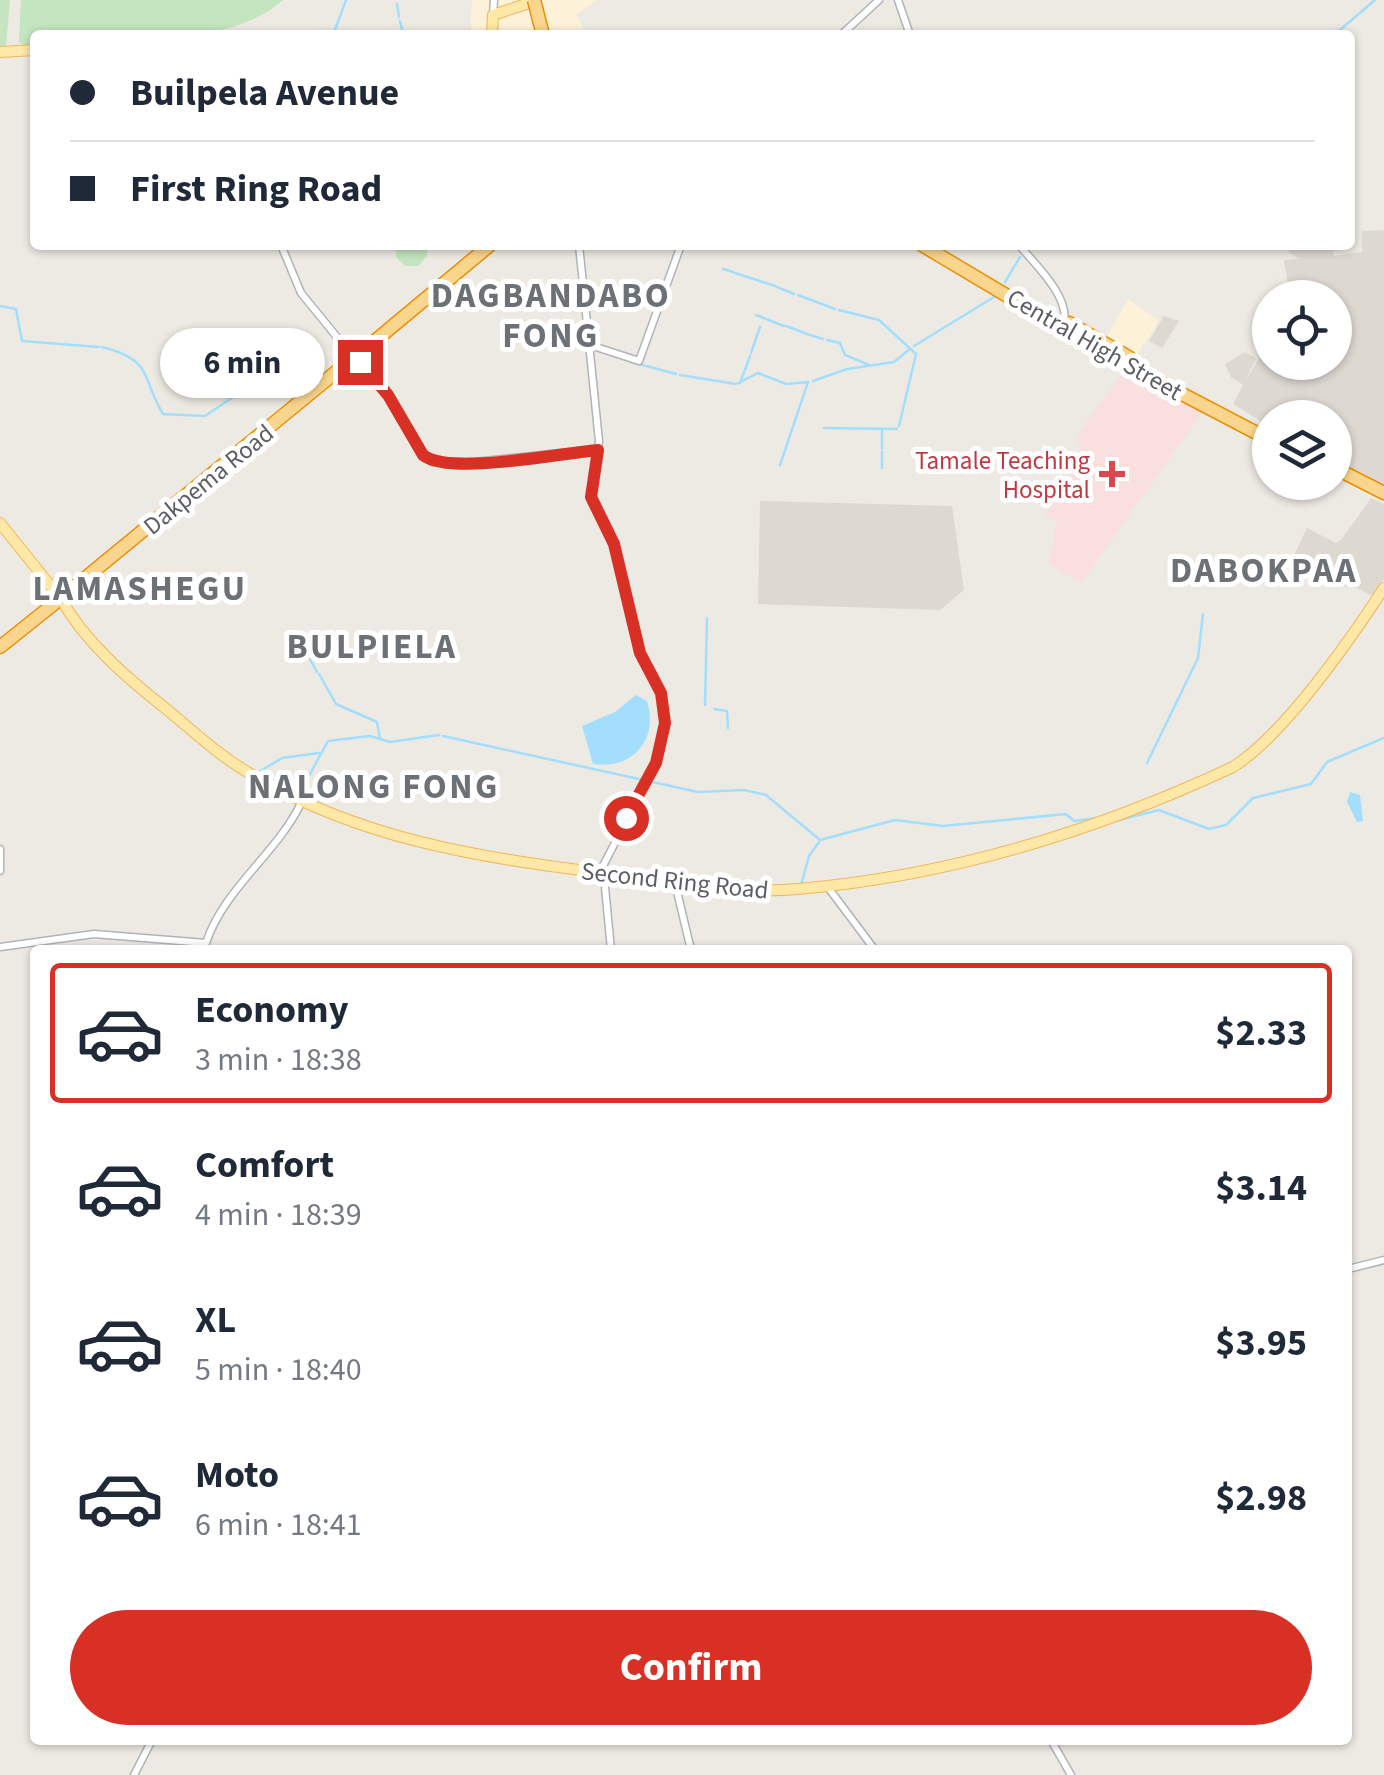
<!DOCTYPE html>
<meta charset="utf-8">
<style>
:root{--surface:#fff;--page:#f6f6f7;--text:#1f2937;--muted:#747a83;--line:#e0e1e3;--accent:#d93025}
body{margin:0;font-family:"Source Sans 3",sans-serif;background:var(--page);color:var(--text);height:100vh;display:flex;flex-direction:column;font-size:38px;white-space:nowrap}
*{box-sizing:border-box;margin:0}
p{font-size:32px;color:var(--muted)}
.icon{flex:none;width:55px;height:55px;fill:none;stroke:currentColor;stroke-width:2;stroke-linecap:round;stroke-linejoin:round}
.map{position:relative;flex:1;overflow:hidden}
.drawer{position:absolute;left:30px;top:945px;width:1322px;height:800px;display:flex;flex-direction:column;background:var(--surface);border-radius:10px;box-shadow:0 2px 8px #0004}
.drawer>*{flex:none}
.banner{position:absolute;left:30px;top:30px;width:1325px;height:220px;border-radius:10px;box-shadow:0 2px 8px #0004;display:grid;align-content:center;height:220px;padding:0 40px;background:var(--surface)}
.tools{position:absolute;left:1252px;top:280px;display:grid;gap:20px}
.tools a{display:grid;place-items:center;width:100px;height:100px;border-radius:50%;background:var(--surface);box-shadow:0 2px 8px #0004;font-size:50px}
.end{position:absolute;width:45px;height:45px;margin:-22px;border:12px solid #d93025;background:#fff;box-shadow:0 0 0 5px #fff}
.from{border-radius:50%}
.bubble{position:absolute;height:70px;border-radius:35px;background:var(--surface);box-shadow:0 2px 8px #0004;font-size:32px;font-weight:700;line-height:70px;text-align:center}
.banner b{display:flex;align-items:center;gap:35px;height:95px;font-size:38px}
.banner b+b{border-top:2px solid var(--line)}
.banner i{width:25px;height:25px;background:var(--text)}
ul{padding:18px 0 0;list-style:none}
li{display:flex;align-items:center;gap:30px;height:140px;margin:0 20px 15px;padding:0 20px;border:5px solid transparent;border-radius:10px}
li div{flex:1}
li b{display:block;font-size:38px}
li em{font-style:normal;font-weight:700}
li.active{border-color:var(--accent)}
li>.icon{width:90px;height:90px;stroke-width:1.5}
.button{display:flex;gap:20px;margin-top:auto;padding:20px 40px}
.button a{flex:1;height:115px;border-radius:60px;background:var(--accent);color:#fff;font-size:40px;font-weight:700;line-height:115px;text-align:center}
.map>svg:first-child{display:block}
.commercial{fill:#fdf1d8}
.education{fill:#ddd9d1}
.medical{fill:#fadfdf}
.green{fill:#c3e5bf}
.water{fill:#a3defd}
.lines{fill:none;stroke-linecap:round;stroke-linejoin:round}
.stream{stroke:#a3defd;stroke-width:2.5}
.minor-casing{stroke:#b0b4b8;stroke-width:9}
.major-casing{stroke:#eeb75b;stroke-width:12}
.highway-casing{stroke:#eb8e05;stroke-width:15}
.minor{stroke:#fff;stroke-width:6}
.major{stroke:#fde8a8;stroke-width:10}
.highway{stroke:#fad58d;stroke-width:12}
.highway-bridge-casing{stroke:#eb8e05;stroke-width:15;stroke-linecap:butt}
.highway-bridge{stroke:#fad58d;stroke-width:12}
.route{stroke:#d93025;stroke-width:12}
.health-dot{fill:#e0444e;stroke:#fff;stroke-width:4}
.labels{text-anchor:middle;stroke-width:10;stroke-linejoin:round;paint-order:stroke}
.street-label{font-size:25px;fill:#5b5f63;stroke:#fff}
.health-label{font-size:25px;fill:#be3a42;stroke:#fff;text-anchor:end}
.district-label{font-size:35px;font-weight:bold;letter-spacing:2.5px;fill:#6c7175;stroke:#fff}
</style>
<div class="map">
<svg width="1384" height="1775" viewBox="0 0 1384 1775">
<rect width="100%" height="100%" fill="#edeae3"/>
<path class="commercial" d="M472,0h125l-21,15 12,20h-118z
M1128,299l31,22 -23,35 -30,-17z"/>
<path class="education" d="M1384,230v258l-49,-27v-43h-65v9l-37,-23 10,-19 -12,-8 -6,-13 20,-12 11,6 -10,22 24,-41v23h65v-64l-45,-1 -6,-37 15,-1 -11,-7 3,-7h42l1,11 28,-4v-21z
M1164,316l15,5 -17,27 -13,-7z
M1371,498l13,6v75l-12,17 -15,-8 -33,-4 -33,-22 16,-34 29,15 5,-3z
M760,501l192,5 12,84 -24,20 -182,-6z"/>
<path class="medical" d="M1126,368l77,43 -122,172 -33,-19 9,-42 -13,-6 37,-70 -6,-8z"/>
<path class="green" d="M0,0h10l-4,46h-6z
M21,0h262c-57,52 -175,35 -248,35v10l-11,1 -5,-5z
M396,245h31v11l-9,10h-13l-9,-9z"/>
<path class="water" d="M636,695l11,6c12,38 -14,69 -54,63l-11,-38 33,-14z
M1350,792l10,3 3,26 -6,1 -10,-20z"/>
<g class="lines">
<path class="stream" d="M397,4l2,13
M400,21l3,13
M333,35l13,-35
M1334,35l41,-35
M1027,249l6,-4
M723,269l10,3
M735,273l40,13
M1005,282l15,-25
M777,287l17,7
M798,295l37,14
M0,306l16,3 6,32 77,6
M839,310l40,10 37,34 -17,72
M756,315l28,11
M786,326l19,7
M807,334l16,5
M827,340l13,3 5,12 24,10
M914,346l80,-49
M102,347c52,13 39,31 61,67l42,2 37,-25
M751,353l9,-26
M639,364l37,10
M680,375l56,9 22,-11 28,11 22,-2 -28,83
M813,381l34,-12 47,-7 16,-13
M740,383l10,-27
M824,428l73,1
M882,449v-19
M882,452v16
M293,636l11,14
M306,652l11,20
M319,674l17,30 41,18 3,17
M705,705l2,-87
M714,709l13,2 1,17
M443,736l255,56 46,-2 22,5 54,45 75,-20 48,6 123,-12 8,7 23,-3
M1147,763l51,-105 5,-44
M257,773l25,-15 37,-5
M299,794l29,-53 42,-5 20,6 49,-7
M1115,821l44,-11 50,19 17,-4 27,-27 58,-14 16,-22 57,-24
M801,885l8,-29 10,-14"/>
<defs>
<path id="minor" d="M898,0l12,35
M493,14l1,-14
M841,35l38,-35
M281,245l20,48 49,60
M579,245l20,196 -8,56 19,35 30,121 21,40 4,30 -9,40 -53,103 8,84
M1019,245c16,19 51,52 45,78
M590,345l49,16 42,-116
M358,356l38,52 27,47 9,7h42l124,-13
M0,849v22
M675,883l16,67
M827,886l48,64
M0,947l94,-13 112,9c18,-55 72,-90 96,-142
M1348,1269l36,-9
M1051,1740l20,35
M134,1775l18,-35"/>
<path id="major" d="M492,35l1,-20 39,-13
M0,52l35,-2
M0,523l57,71
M61,599c24,43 66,79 104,109 27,22 53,47 84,65 110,66 228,84 353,100 64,8 132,22 196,16 151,-13 298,-58 435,-122 51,-32 117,-127 151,-179"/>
<path id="highway" d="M922,245l176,105 172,90
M1069,323l61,35
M358,355l132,-110
M1335,468l49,25
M61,598l292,-240
M0,647l55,-44"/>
</defs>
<use href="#minor" class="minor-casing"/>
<use href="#major" class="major-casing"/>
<use href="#highway" class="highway-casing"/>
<use href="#minor" class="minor"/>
<use href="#major" class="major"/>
<use href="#highway" class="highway"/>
<defs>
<path id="highway-bridge" d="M534,0l9,35"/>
</defs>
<use href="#highway-bridge" class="highway-bridge-casing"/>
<use href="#highway-bridge" class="highway-bridge"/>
</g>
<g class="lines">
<path class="route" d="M360,362l28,33 35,60c26,21 139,-2 175,-5l-7,47 23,47 26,109 21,40 4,30 -9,40 -30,55"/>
</g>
<path class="health-dot" d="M1107 459h10v10h10v10h-10v10h-10v-10h-10v-10h10z"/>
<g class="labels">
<g class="street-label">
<text transform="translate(1095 344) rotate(30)" y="9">Central High Street</text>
<text transform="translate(208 479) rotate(-39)" y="9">Dakpema Road</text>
<text transform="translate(675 880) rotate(6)" y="9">Second Ring Road</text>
</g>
<g class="health-label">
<text x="1090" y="469">Tamale Teaching<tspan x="1090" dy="29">Hospital</tspan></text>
</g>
<g class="district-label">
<text x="551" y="307">DAGBANDABO<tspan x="551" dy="40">FONG</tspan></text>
<text x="1264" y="582">DABOKPAA</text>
<text x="140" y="600">LAMASHEGU</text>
<text x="372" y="658">BULPIELA</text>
<text x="374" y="798">NALONG FONG</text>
</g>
</g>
</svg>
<div class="tools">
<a><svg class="icon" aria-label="locate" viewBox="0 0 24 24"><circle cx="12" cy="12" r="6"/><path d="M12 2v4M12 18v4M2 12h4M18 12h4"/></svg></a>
<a><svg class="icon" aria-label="layers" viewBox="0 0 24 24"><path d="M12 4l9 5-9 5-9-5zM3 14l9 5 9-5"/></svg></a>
</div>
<i class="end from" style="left:626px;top:818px"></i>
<i class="end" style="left:360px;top:362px"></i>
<div class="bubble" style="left:160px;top:328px;width:165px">6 min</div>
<div class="banner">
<b><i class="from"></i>Builpela Avenue</b>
<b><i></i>First Ring Road</b>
</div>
<section class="drawer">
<ul>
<li class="active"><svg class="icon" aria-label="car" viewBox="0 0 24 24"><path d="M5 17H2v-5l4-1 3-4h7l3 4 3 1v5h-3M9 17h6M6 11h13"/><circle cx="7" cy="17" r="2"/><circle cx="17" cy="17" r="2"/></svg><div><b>Economy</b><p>3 min · 18:38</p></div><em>$2.33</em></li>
<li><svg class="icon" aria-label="car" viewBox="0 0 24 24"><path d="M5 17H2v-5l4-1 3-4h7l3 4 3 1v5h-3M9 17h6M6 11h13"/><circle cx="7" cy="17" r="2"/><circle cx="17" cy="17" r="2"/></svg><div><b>Comfort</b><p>4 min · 18:39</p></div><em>$3.14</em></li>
<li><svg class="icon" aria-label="car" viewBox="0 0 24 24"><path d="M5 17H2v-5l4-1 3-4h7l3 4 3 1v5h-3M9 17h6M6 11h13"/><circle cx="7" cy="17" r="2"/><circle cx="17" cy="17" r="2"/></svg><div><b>XL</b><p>5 min · 18:40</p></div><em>$3.95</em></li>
<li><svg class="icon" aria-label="car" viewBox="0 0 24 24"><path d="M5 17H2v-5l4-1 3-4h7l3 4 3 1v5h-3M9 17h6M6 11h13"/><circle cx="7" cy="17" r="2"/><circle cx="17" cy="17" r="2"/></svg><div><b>Moto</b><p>6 min · 18:41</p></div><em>$2.98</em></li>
</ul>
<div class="button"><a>Confirm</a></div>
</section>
</div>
